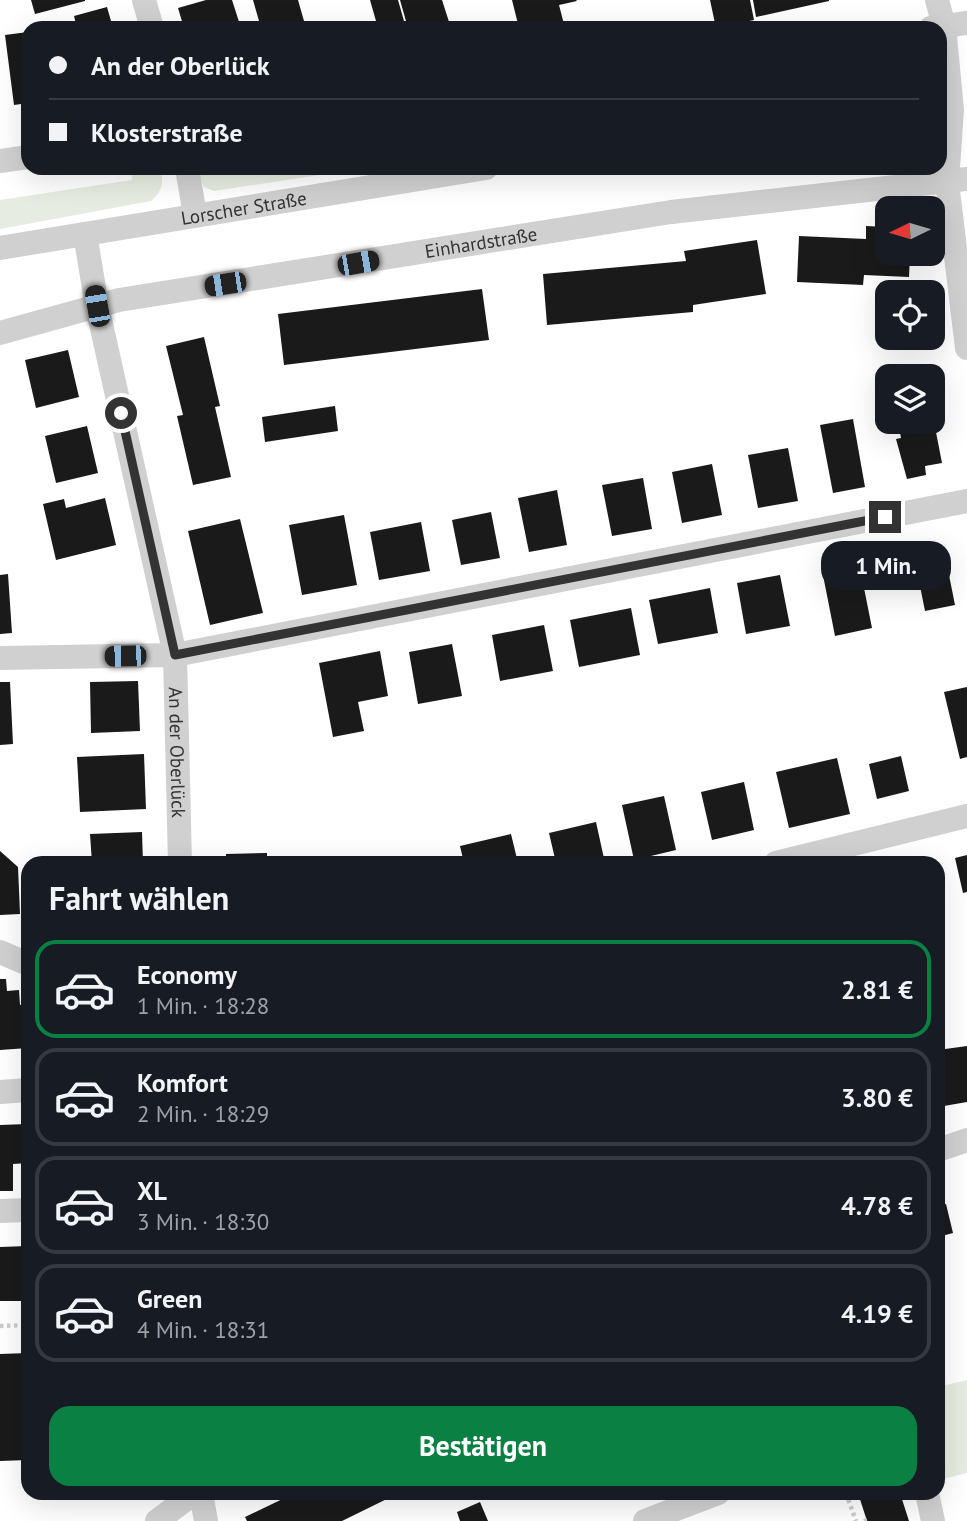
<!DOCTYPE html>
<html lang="de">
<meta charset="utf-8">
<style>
:root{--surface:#171b24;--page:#20242c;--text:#f1f3f6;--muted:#9ea1a6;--line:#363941;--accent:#0b8043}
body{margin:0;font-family:"PT Sans",sans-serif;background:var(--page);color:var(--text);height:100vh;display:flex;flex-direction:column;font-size:26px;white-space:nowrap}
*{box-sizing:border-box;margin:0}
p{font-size:23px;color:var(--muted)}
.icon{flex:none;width:38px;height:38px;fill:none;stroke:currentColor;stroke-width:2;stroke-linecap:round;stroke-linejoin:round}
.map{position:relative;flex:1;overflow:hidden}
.details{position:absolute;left:21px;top:856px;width:924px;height:644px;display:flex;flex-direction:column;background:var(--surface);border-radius:21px;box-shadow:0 7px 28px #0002}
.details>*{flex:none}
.guide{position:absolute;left:21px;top:21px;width:926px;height:154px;border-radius:21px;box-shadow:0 7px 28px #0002;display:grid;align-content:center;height:154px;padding:0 28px;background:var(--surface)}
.needle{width:46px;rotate:265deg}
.fabs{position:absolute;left:875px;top:196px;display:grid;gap:14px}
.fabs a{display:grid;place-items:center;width:70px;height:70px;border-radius:14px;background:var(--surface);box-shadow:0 7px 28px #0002;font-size:35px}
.end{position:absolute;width:32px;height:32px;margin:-16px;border:9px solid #333;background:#fff;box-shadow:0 0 0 4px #fff}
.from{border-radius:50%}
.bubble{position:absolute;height:49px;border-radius:21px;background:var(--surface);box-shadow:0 7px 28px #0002;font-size:23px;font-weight:700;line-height:49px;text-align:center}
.car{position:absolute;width:21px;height:42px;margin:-21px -10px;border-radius:9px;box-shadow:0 0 5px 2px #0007;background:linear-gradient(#222 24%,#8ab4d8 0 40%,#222 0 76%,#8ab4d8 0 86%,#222 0)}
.guide b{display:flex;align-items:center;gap:24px;height:66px;font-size:26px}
.guide b+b{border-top:2px solid var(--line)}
.guide i{width:18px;height:18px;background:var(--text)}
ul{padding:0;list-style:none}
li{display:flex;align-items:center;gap:21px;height:98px;margin:0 14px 10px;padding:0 14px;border:4px solid var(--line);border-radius:21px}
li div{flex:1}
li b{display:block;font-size:26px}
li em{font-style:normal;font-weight:700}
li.active{border-color:var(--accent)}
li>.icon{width:63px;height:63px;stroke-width:1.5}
h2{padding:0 28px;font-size:32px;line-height:84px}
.cta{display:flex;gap:14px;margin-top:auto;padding:14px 28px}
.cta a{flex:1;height:80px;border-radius:21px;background:var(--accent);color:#fff;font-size:28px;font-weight:700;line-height:80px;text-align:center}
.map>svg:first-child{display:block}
.green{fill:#e6ecdf}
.building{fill:#1a1a1a}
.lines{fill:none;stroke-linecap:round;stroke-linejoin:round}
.path{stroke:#cdcdcd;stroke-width:4.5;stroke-dasharray:3.5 3.5;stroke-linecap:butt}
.minor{stroke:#d0d0d0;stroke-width:24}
.route{stroke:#333;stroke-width:9}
.labels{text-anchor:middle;stroke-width:7;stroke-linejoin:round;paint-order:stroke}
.street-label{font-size:19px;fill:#333;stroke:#fff}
</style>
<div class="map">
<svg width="967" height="1521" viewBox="0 0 967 1521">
<rect width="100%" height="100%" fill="#fff"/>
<path class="green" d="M131,168h28c6,13 3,24 -8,33l-151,28v-29l132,-20z
M196,168h169l-151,23 -10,-4z
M967,1380v93l-24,6 -5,-20v-72z"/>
<path class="building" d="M31,0h54v1l-50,13z
M206,0h26l9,28h-57l-6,-20z
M253,0h45l8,28h-45z
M370,0h28l6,21 -26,7z
M400,0h42l9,28h-43z
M512,0h64l1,1 -18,4 6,23h-46z
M710,0h40l4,20 -38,8z
M753,0h76v1l-73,16z
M107,7l6,21h-36l-3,-12z
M28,32v71l-14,2 -9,-70z
M866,226l21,1v27h23l-1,23 -45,-2 -1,10 -66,-3 2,-46 67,3z
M757,240l9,54 -73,11v7l-146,13 -4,-51 143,-13 -2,-10z
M482,289l7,51 -205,25 -6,-51z
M204,337l16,69 -5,1 16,70 -38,8 -16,-69 6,-1 -17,-69z
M68,350l11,47 -43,11 -11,-48z
M335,406l3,25 -73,11 -3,-25z
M853,419l12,68 -32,6 -13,-68z
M898,422h36l8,41 -17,3 1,9 -19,4 -11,-40 5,-1z
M87,426l11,47 -42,10 -11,-47z
M788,448l10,53 -40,7 -10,-53z
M712,464l10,51 -40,8 -10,-51z
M643,478l9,51 -40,7 -10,-51z
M557,490l10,55 -38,7 -11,-54z
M105,498l11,47 -60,15 -13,-56 21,-5 2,9z
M491,512l9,46 -39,7 -9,-45z
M344,515l13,70 -55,10 -13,-70z
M240,519l23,94 -53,12 -22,-94z
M421,522l9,49 -51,9 -9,-48z
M859,563l13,65 -37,8 -13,-66z
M948,570l7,35 -30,6 -7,-35z
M8,574l4,59 -12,1v-59z
M780,575l10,51 -44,8 -9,-51z
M710,588l8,45 -60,11 -9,-44z
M631,608l9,47 -61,12 -9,-47z
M544,625l9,46 -53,10 -8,-46z
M452,644l10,52 -44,8 -9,-52z
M380,651l8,45 -30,6 6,29 -31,6 -14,-74z
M138,681l2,50 -49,2 -1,-51z
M0,682h10l3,62 -13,1z
M967,687v70l-7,2 -16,-67z
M144,754l2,55 -66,3 -3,-55z
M901,756l8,35 -32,8 -8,-35z
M837,758l13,56 -61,14 -13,-56z
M744,782l10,48 -42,10 -11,-48z
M664,796l12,54 -42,10 -12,-55z
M596,822l9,41h-49l-7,-30z
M142,832l1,31h-51l-2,-29z
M511,834l7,29h-54l-4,-17z
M0,851l18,16 2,47 -20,1z
M267,853v10h-41v-9z
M967,855v37l-4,1 -8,-35z
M433,856l2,7h-28v-1z
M0,979h6l1,12 12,-1 1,15 5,-1 3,44 -28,2z
M967,1046v56l-29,5v-57z
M28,1124v39l-15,1v27h-13v-66z
M946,1204l7,29 -15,4v-31z
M28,1246v55h-28v-54z
M28,1353v107l-28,1v-107z
M295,1493h104l-57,28h-95l-2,-4z
M858,1493h42l9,28h-42z
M480,1502l8,19h-28l-3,-9z"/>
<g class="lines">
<path class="path" d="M0,1326l28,-1
M846,1493l10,28
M864,1521l3,-1"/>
<g class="minor">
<path d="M144,0l8,28"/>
<path d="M937,0l7,26 8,84 -5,72 20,166"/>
<path d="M931,28l36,-5"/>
<path d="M0,161l28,-4"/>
<path d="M187,168l8,47"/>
<path id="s1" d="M85,234l12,72 78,349 5,208"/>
<path id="s2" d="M0,248l486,-80"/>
<path id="s3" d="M0,333l119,-33 552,-88 296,-33"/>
<path d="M0,658l175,-3 792,-154"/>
<path d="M776,863l191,-47"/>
<path d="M0,952l28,12"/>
<path d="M0,1092l28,-2"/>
<path d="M938,1150l29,-10"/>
<path d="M0,1211l28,-1"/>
<path d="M201,1493l5,28"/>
<path d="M927,1493l6,28"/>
<path d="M157,1521l37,-28"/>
<path d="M645,1521l73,-28"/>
</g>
</g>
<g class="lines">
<path class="route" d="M121,413l54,242 710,-138"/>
</g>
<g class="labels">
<g class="street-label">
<text dy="7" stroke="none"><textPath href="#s2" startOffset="247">Lorscher Straße</textPath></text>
<text dy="7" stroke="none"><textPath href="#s3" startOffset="490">Einhardstraße</textPath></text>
<text dy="7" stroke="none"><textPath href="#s1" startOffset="528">An der Oberlück</textPath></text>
</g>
</g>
</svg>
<div class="fabs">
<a><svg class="needle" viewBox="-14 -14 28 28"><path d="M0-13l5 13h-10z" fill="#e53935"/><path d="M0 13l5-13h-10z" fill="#9ea1a6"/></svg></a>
<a><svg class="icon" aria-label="locate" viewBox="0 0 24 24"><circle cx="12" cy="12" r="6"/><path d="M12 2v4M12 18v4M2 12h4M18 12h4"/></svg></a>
<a><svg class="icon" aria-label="layers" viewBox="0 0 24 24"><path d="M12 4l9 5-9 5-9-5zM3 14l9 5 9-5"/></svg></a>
</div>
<i class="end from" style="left:121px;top:413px"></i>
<i class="end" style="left:885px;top:517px"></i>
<div class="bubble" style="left:821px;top:541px;width:130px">1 Min.</div>
<i class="car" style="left:358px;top:263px;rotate:80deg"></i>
<i class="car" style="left:225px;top:284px;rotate:261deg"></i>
<i class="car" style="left:97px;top:306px;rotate:350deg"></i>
<i class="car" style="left:125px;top:656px;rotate:269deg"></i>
<div class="guide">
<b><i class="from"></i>An der Oberlück</b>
<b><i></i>Klosterstraße</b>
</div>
<section class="details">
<h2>Fahrt wählen</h2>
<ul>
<li class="active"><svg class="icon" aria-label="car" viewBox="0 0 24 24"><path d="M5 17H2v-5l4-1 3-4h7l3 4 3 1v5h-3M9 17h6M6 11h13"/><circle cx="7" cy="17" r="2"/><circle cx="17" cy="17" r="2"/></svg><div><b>Economy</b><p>1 Min. · 18:28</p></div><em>2.81 €</em></li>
<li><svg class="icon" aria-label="car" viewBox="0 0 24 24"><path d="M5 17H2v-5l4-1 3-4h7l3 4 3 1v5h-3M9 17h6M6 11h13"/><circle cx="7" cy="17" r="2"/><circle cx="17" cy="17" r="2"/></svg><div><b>Komfort</b><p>2 Min. · 18:29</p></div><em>3.80 €</em></li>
<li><svg class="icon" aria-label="car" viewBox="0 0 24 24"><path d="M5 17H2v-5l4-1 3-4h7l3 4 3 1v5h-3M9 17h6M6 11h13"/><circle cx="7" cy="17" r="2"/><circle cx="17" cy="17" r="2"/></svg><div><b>XL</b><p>3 Min. · 18:30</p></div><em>4.78 €</em></li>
<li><svg class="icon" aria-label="car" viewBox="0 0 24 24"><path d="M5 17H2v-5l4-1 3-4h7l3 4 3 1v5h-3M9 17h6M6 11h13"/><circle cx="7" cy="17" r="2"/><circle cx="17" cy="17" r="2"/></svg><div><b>Green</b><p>4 Min. · 18:31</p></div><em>4.19 €</em></li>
</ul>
<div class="cta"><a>Bestätigen</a></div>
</section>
</div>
